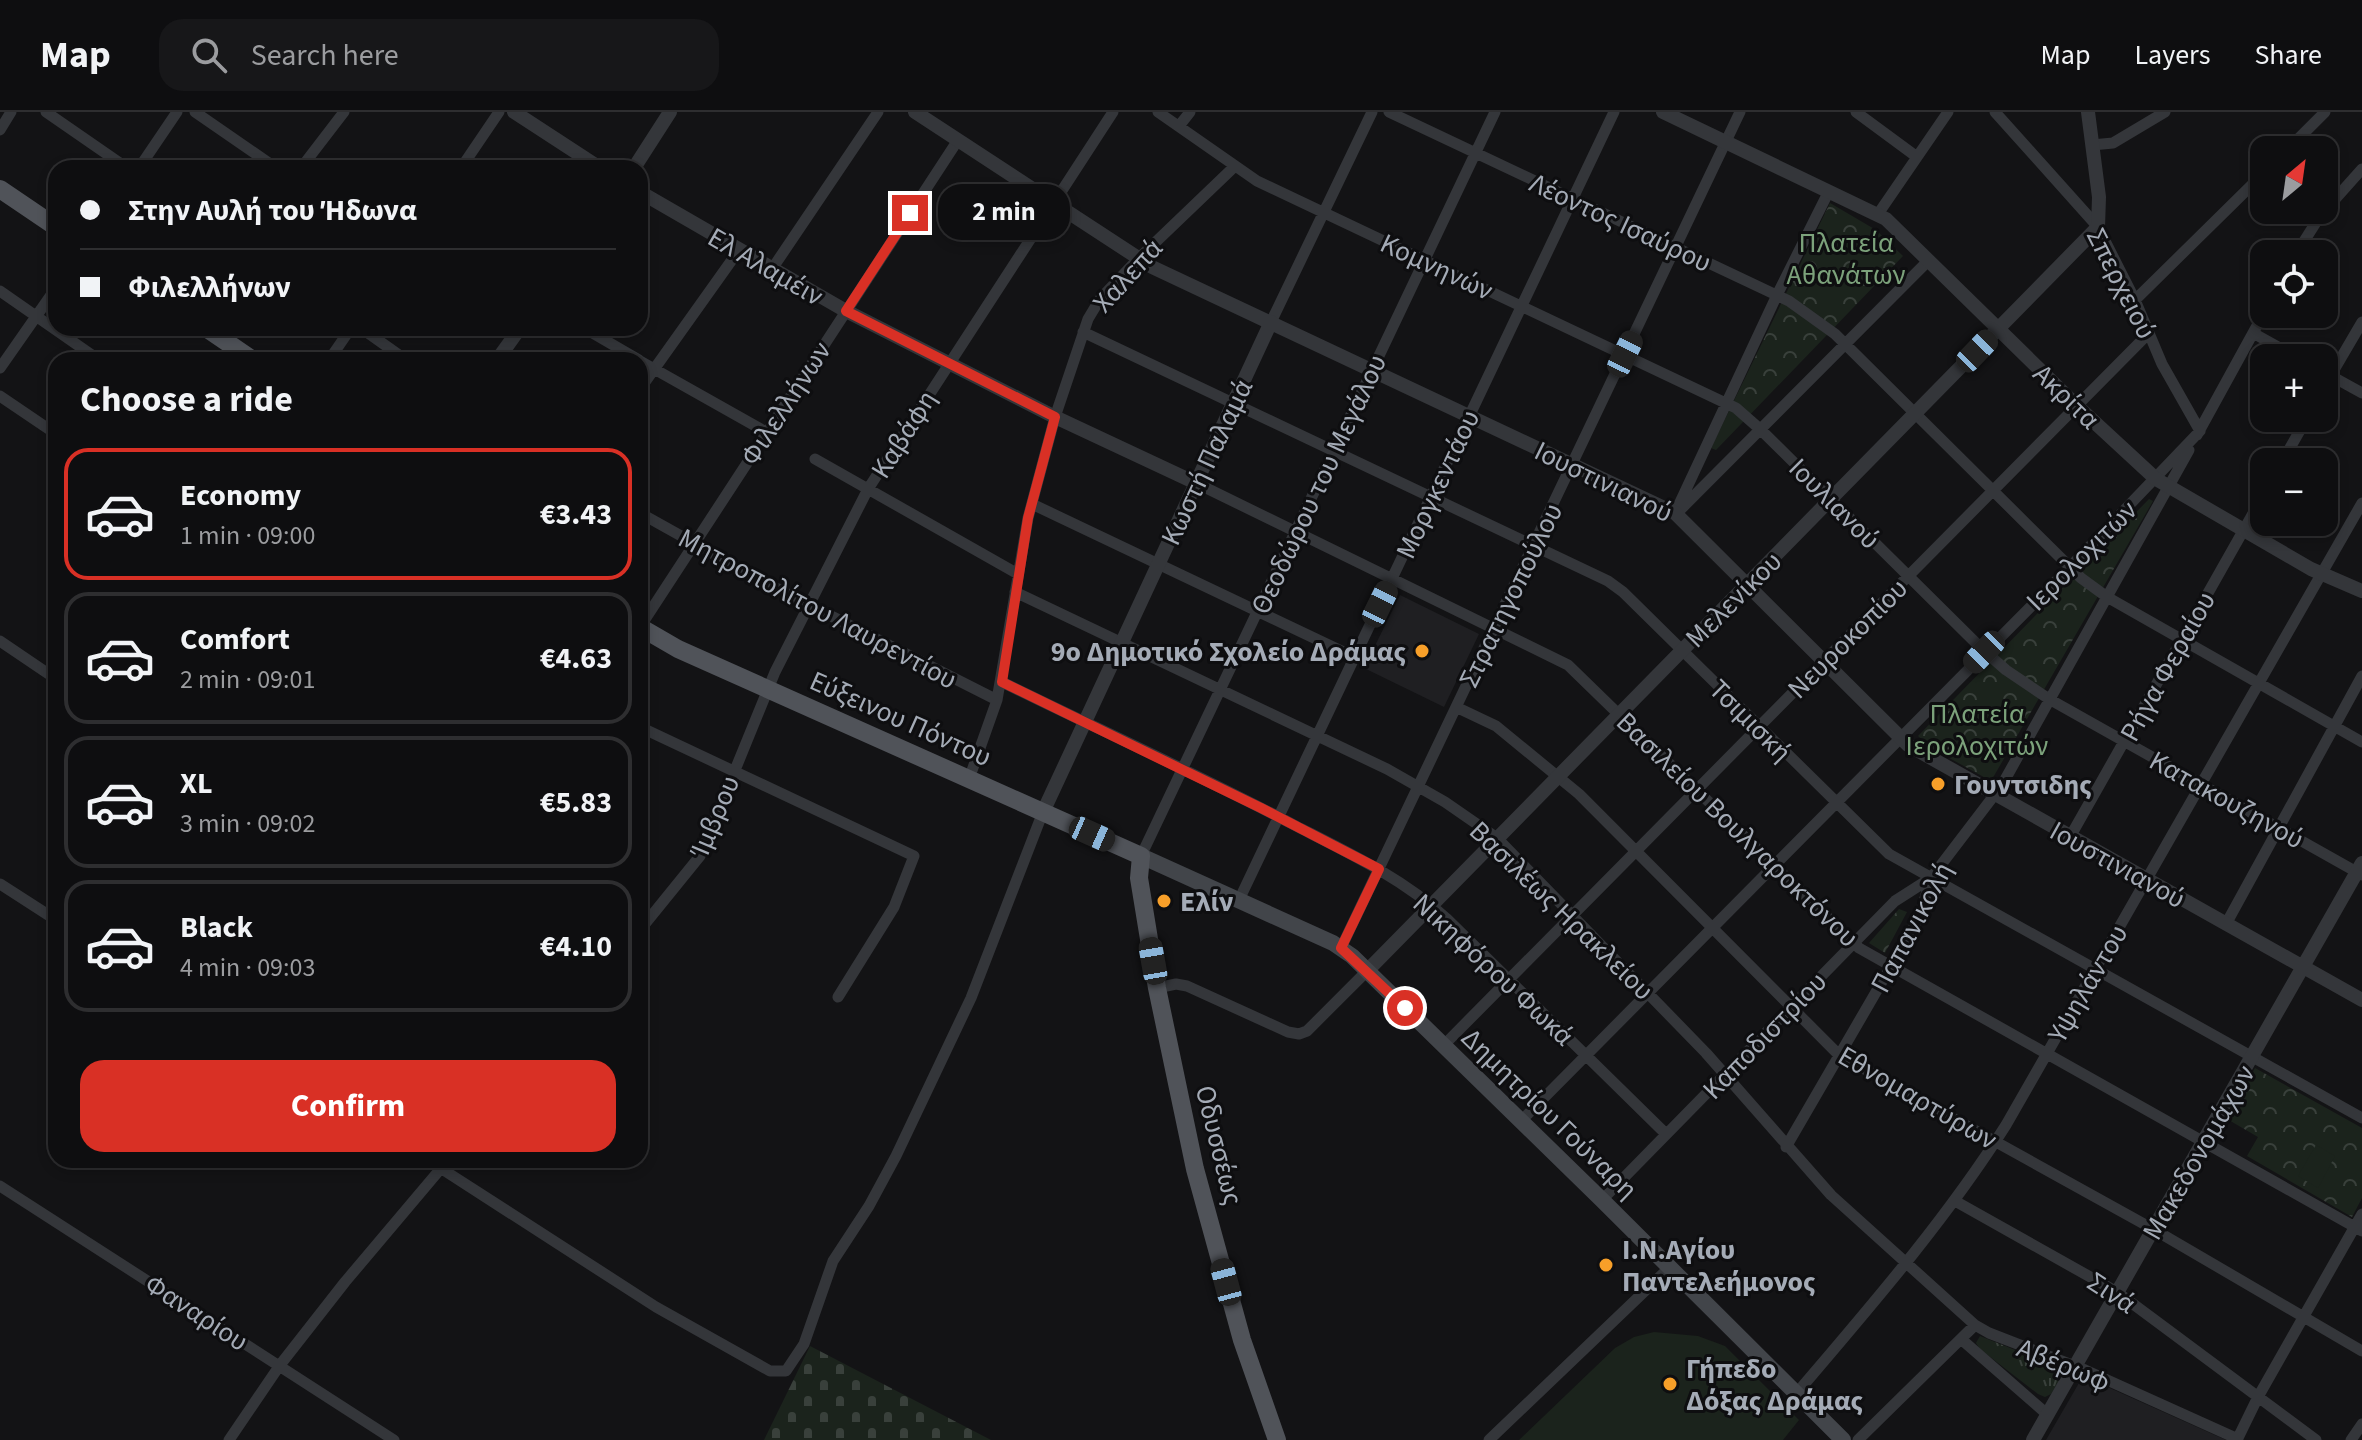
<!DOCTYPE html>
<meta charset="utf-8">
<style>
:root{--surface:#0e0e10;--page:#171719;--text:#f1f3f6;--muted:#9b9c9f;--line:#2e2e30;--accent:#d93025}
body{margin:0;font-family:"Source Sans 3",sans-serif;background:var(--page);color:var(--text);height:100vh;display:flex;flex-direction:column;font-size:30px;white-space:nowrap}
*{box-sizing:border-box;margin:0}
p{font-size:26px;color:var(--muted)}
.icon{flex:none;width:44px;height:44px;fill:none;stroke:currentColor;stroke-width:2;stroke-linecap:round;stroke-linejoin:round}
.map{position:relative;flex:1;overflow:hidden}
.sheet{position:absolute;left:48px;top:240px;width:600px;height:816px;display:flex;flex-direction:column;background:var(--surface);border-radius:24px;box-shadow:0 4px 12px #0003,0 0 0 2px var(--line)}
.sheet>*{flex:none}
.hud{position:absolute;left:48px;top:48px;width:600px;height:176px;border-radius:24px;box-shadow:0 4px 12px #0003,0 0 0 2px var(--line);display:grid;align-content:center;height:176px;padding:0 32px;background:var(--surface)}
.needle{width:52px;rotate:29deg}
.buttons{position:absolute;left:2250px;top:24px;display:grid;gap:16px}
.buttons a{display:grid;place-items:center;width:88px;height:88px;border-radius:16px;background:var(--surface);box-shadow:0 4px 12px #0003,0 0 0 2px var(--line);font-size:40px}
.end{position:absolute;width:36px;height:36px;margin:-18px;border:10px solid #d93025;background:#fff;box-shadow:0 0 0 4px #fff}
.from{border-radius:50%}
.bubble{position:absolute;height:56px;border-radius:24px;background:var(--surface);box-shadow:0 4px 12px #0003,0 0 0 2px var(--line);font-size:26px;font-weight:700;line-height:56px;text-align:center}
.car{position:absolute;width:24px;height:48px;margin:-24px -12px;border-radius:10px;box-shadow:0 0 6px 2px #0007;background:linear-gradient(#222 24%,#8ab4d8 0 40%,#222 0 76%,#8ab4d8 0 86%,#222 0)}
.hud b{display:flex;align-items:center;gap:28px;height:76px;font-size:30px}
.hud b+b{border-top:2px solid var(--line)}
.hud i{width:20px;height:20px;background:var(--text)}
ul{padding:0;list-style:none}
li{display:flex;align-items:center;gap:24px;height:132px;margin:0 16px 12px;padding:0 16px;border:4px solid var(--line);border-radius:24px}
li div{flex:1}
li b{display:block;font-size:30px}
li em{font-style:normal;font-weight:700}
li.active{border-color:var(--accent)}
li>.icon{width:72px;height:72px;stroke-width:1.5}
h2{padding:0 32px;font-size:36px;line-height:96px}
.action{display:flex;gap:16px;margin-top:auto;padding:16px 32px}
.action a{flex:1;height:92px;border-radius:24px;background:var(--accent);color:#fff;font-size:32px;font-weight:700;line-height:92px;text-align:center}
header{display:flex;align-items:center;gap:48px;box-sizing:border-box;height:112px;padding:0 40px;background:var(--surface);border-bottom:2px solid var(--line)}
header strong{font-size:38px}
nav{display:flex;gap:44px;margin-inline-start:auto;font-size:28px}
.search{width:560px;height:72px;background:var(--page);display:flex;align-items:center;gap:20px;box-sizing:border-box;padding:0 28px;border-radius:24px;color:var(--muted);font-size:30px}
.map>svg:first-child{display:block}
.built{fill:#1f1f22}
.grass{fill:url(#grass-tufts)}
.cemetery{fill:url(#cemetery-stones)}
.park{fill:url(#park-crowns)}
.garden{fill:#1b231c}
.lines{fill:none;stroke-linecap:round;stroke-linejoin:round}
.minor{stroke:#34363a;stroke-width:11}
.tertiary{stroke:#34363a;stroke-width:14}
.secondary{stroke:#42454a;stroke-width:16}
.primary{stroke:#505359;stroke-width:18}
.route{stroke:#d93025;stroke-width:10}
.poi-dot{fill:#f79f29;stroke:#0e0e10;stroke-width:3}
.labels{text-anchor:middle;stroke-width:6;stroke-linejoin:round;paint-order:stroke}
.street-label{font-size:28px;fill:#a4abb6;stroke:#0e0e10}
.park-label{font-size:28px;fill:#7ca27b;stroke:#0e0e10}
.poi-label{font-size:28px;font-weight:bold;fill:#a4abb6;stroke:#0e0e10;text-anchor:start}
</style>
<header>
<strong>Map</strong>
<div class="search"><svg class="icon" aria-label="search" viewBox="0 0 24 24"><circle cx="10" cy="10" r="6"/><path d="M15 15l6 6"/></svg>Search here</div>
<nav><a>Map</a><a>Layers</a><a>Share</a></nav>
</header>
<div class="map">
<svg width="2362" height="1328" viewBox="0 0 2362 1328">
<defs>
<pattern id="grass-tufts" width="24" height="20" patternUnits="userSpaceOnUse" patternTransform="scale(2)"><rect width="24" height="20" fill="#1b231c"/><path d="M3 7l-1-3M5 7V3M7 7l1-3M15 17l-1-3M17 17v-4M19 17l1-3" fill="none" stroke="#39403b"/></pattern>
<pattern id="cemetery-stones" width="16" height="16" patternUnits="userSpaceOnUse" patternTransform="scale(2)"><rect width="16" height="16" fill="#1b231c"/><path d="M2 7V4a2 2 0 0 1 4 0v3zM10 15v-3a2 2 0 0 1 4 0v3z" fill="#39403b"/></pattern>
<pattern id="park-crowns" width="20" height="18" patternUnits="userSpaceOnUse" patternTransform="scale(2)"><rect width="20" height="18" fill="#1b231c"/><path d="M2 6a3 3 0 1 1 6 0M12 15a3 3 0 1 1 6 0" fill="none" stroke="#39403b"/></pattern>
</defs>
<rect width="100%" height="100%" fill="#131315"/>
<path class="built" d="M1400,483l79,39 -35,73 -80,-39z
M2083,1264l143,64h-180z"/>
<path class="grass" d="M1980,1224l80,32 2,8 -11,18 -6,3 -7,-3 -58,-45 -4,-6z"/>
<path class="cemetery" d="M810,1234l181,94h-227z"/>
<path class="park" d="M1830,91l46,27 27,26 -187,194 -5,-2z
M2149,387l4,2 -162,280 -58,-32 -15,-13z
M1899,797l8,3 -22,41 -16,-10z
M2255,956l107,60v70l-10,19 -105,-61 11,-19 -31,-18z"/>
<path class="garden" d="M2316,1033l19,11 -17,32 -20,-12z
M1654,1220l44,4 27,10 74,74 -16,20h-264l96,-92 19,-11z"/>
<g class="lines">
<path class="minor" d="M46,0l81,56
M195,0l81,56
M1158,0l99,69 479,227 25,22 220,218 25,22 43,29 313,176
M1389,0l400,189 46,33 246,244 26,19 255,145
M1856,0l61,45
M1179,14l11,-14
M0,18l11,-18
M2092,33l21,-2 52,-31
M2287,38l38,-38
M139,56l38,-56
M301,56l43,-56
M461,56l38,-56
M1878,102l70,-102
M2296,142l24,-38 42,-47
M772,157l106,-157
M0,179l99,69
M2135,188l129,-127
M1271,210l101,-210
M361,216l45,32
M584,216l55,32
M1083,220l525,249 15,11 266,262 473,264
M2253,221l45,25
M166,248l2,-3
M329,248l22,-32
M640,249l126,71
M0,256l56,-80
M2324,260l38,21
M2324,275l38,-65
M640,277l99,-139
M0,284l56,38
M2197,323l67,-122
M815,347l203,115
M2282,350l25,-44
M1196,371l372,182 291,283 503,283
M1032,392l322,153
M1679,399l248,-249
M640,401l120,67 237,120
M1675,401l102,-218 52,-104
M1015,480l372,177 58,33 52,36 209,215 125,142 144,130 14,8 96,37 153,69
M640,515l318,-487
M0,529l56,38
M1002,570c98,48 197,93 294,144 53,27 106,52 150,92l220,216
M1456,595l40,19 83,68 260,261 314,174 209,122
M640,615l274,129 -20,51 -56,90
M969,667l28,-79 31,-182 27,-101 33,-98 12,-20 38,-40 96,-92
M2070,725l194,-343
M1141,744l354,-744
M0,772l56,36
M1239,788l375,-788
M2226,812l136,-248
M640,818l60,-74 75,-184 93,-183 245,-377
M1341,836l399,-836
M1157,876l19,-4 11,2 101,46 11,2 8,-3 60,-60
M1444,933l705,-712
M1521,1009l548,-553 131,-137 -38,-67 -27,-64 -37,-73 -103,-115
M1786,1035l133,-229 12,-40 71,-93 187,-335
M428,1048l228,147 114,64h16l18,-27 29,-83 36,-55 27,-50 75,-158 72,-186
M0,1074l394,254
M1602,1088l293,-299 36,-23
M1955,1089l162,91 199,148
M1961,1227l87,76
M1796,1282c74,-87 149,-173 210,-269l356,-622
M229,1328l51,-75 65,-83 103,-122
M1489,1328l181,-173
M1858,1328l117,-115
M2237,1328l21,-43 104,-183
M2351,1328l11,-16"/>
<path class="tertiary" d="M514,0l86,56
M915,0l237,155 523,246 233,232 454,255
M1663,0l223,107 191,187 79,73 155,90 51,22
M634,56l36,-56
M640,80l206,119 209,106 141,66
M497,248l23,-32
M1043,700l228,-490
M1367,859l731,-744 1,-30 -11,-85
M2033,1328l329,-577"/>
<path class="secondary" d="M1141,744l192,87 19,13 250,244 241,240"/>
<path class="primary" d="M0,77l56,38
M206,216l47,32
M640,515l38,22 463,207 -2,22 18,110 38,181 47,171 35,100"/>
</g>
<g class="lines">
<path class="route" d="M910,101l-64,98 209,106 -27,101 -26,164 259,126 118,61 -38,79 64,60"/>
</g>
<g class="poi-dot">
<circle cx="1422" cy="539" r="8"/>
<circle cx="1938" cy="672" r="8"/>
<circle cx="1164" cy="789" r="8"/>
<circle cx="1606" cy="1153" r="8"/>
<circle cx="1670" cy="1272" r="8"/>
</g>
<g class="labels">
<g class="street-label">
<text transform="translate(1621 110) rotate(25)" y="10">Λέοντος Ισαύρου</text>
<text transform="translate(766 154) rotate(30)" y="10">Ελ Αλαμέιν</text>
<text transform="translate(1437 154) rotate(25)" y="10">Κομνηνών</text>
<text transform="translate(1127 163) rotate(-48)" y="10">Χαλεπά</text>
<text transform="translate(2122 171) rotate(63)" y="10">Σπερχειού</text>
<text transform="translate(2067 284) rotate(44)" y="10">Ακρίτα</text>
<text transform="translate(785 291) rotate(-57)" y="10">Φιλελλήνων</text>
<text transform="translate(903 322) rotate(-58)" y="10">Καβάφη</text>
<text transform="translate(1206 350) rotate(-65)" y="10">Κωστή Παλαμά</text>
<text transform="translate(1604 369) rotate(26)" y="10">Ιουστινιανού</text>
<text transform="translate(1318 372) rotate(-65)" y="10">Θεοδώρου του Μεγάλου</text>
<text transform="translate(1437 372) rotate(-65)" y="10">Μοργκεντάου</text>
<text transform="translate(1835 391) rotate(45)" y="10">Ιουλιανού</text>
<text transform="translate(2081 443) rotate(-45)" y="10">Ιερολοχιτών</text>
<text transform="translate(1510 483) rotate(-64)" y="10">Στρατηγοπούλου</text>
<text transform="translate(1733 487) rotate(-45)" y="10">Μελενίκου</text>
<text transform="translate(818 496) rotate(28)" y="10">Μητροπολίτου Λαυρεντίου</text>
<text transform="translate(1847 526) rotate(-45)" y="10">Νευροκοπίου</text>
<text transform="translate(2167 554) rotate(-61)" y="10">Ρήγα Φεραίου</text>
<text transform="translate(901 606) rotate(24)" y="10">Εύξεινου Πόντου</text>
<text transform="translate(1751 608) rotate(45)" y="10">Τσιμισκή</text>
<text transform="translate(2227 687) rotate(29)" y="10">Κατακουζηνού</text>
<text transform="translate(714 704) rotate(-67)" y="10">Ίμβρου</text>
<text transform="translate(1738 717) rotate(44)" y="10">Βασιλείου Βουλγαροκτόνου</text>
<text transform="translate(2118 752) rotate(29)" y="10">Ιουστινιανού</text>
<text transform="translate(1562 798) rotate(44)" y="10">Βασιλέως Ηρακλείου</text>
<text transform="translate(1911 815) rotate(-62)" y="10">Παπανικολή</text>
<text transform="translate(1494 857) rotate(43)" y="10">Νικηφόρου Φωκά</text>
<text transform="translate(2087 871) rotate(-60)" y="10">Υψηλάντου</text>
<text transform="translate(1764 923) rotate(-46)" y="10">Καποδιστρίου</text>
<text transform="translate(1918 985) rotate(30)" y="10">Εθνομαρτύρων</text>
<text transform="translate(1550 1001) rotate(44)" y="10">Δημητρίου Γούναρη</text>
<text transform="translate(1220 1033) rotate(76)" y="10">Οδυσσέως</text>
<text transform="translate(2198 1040) rotate(-60)" y="10">Μακεδονομάχων</text>
<text transform="translate(2112 1180) rotate(33)" y="10">Σινά</text>
<text transform="translate(197 1200) rotate(33)" y="10">Φαναρίου</text>
<text transform="translate(2064 1252) rotate(22)" y="10">Αβέρωφ</text>
</g>
<g class="park-label">
<text x="1846" y="140">Πλατεία<tspan x="1846" dy="32">Αθανάτων</tspan></text>
<text x="1977" y="611">Πλατεία<tspan x="1977" dy="32">Ιερολοχιτών</tspan></text>
</g>
<g class="poi-label">
<text x="1406" y="549" text-anchor="end">9ο Δημοτικό Σχολείο Δράμας</text>
<text x="1954" y="682">Γουντσιδης</text>
<text x="1180" y="799">Ελίν</text>
<text x="1622" y="1147">Ι.Ν.Αγίου<tspan x="1622" dy="32">Παντελεήμονος</tspan></text>
<text x="1686" y="1266">Γήπεδο<tspan x="1686" dy="32">Δόξας Δράμας</tspan></text>
</g>
</g>
</svg>
<div class="buttons">
<a><svg class="needle" viewBox="-14 -14 28 28"><path d="M0-13l5 13h-10z" fill="#e53935"/><path d="M0 13l5-13h-10z" fill="#9b9c9f"/></svg></a>
<a><svg class="icon" aria-label="locate" viewBox="0 0 24 24"><circle cx="12" cy="12" r="6"/><path d="M12 2v4M12 18v4M2 12h4M18 12h4"/></svg></a>
<a>+</a>
<a>−</a>
</div>
<i class="end from" style="left:1405px;top:896px"></i>
<i class="end" style="left:910px;top:101px"></i>
<div class="bubble" style="left:938px;top:72px;width:132px">2 min</div>
<i class="car" style="left:1977px;top:239px;rotate:44deg"></i>
<i class="car" style="left:1625px;top:242px;rotate:26deg"></i>
<i class="car" style="left:1380px;top:492px;rotate:26deg"></i>
<i class="car" style="left:1984px;top:540px;rotate:224deg"></i>
<i class="car" style="left:1092px;top:722px;rotate:114deg"></i>
<i class="car" style="left:1153px;top:849px;rotate:350deg"></i>
<i class="car" style="left:1226px;top:1170px;rotate:345deg"></i>
<div class="hud">
<b><i class="from"></i>Στην Αυλή του Ήδωνα</b>
<b><i></i>Φιλελλήνων</b>
</div>
<section class="sheet">
<h2>Choose a ride</h2>
<ul>
<li class="active"><svg class="icon" aria-label="car" viewBox="0 0 24 24"><path d="M5 17H2v-5l4-1 3-4h7l3 4 3 1v5h-3M9 17h6M6 11h13"/><circle cx="7" cy="17" r="2"/><circle cx="17" cy="17" r="2"/></svg><div><b>Economy</b><p>1 min · 09:00</p></div><em>€3.43</em></li>
<li><svg class="icon" aria-label="car" viewBox="0 0 24 24"><path d="M5 17H2v-5l4-1 3-4h7l3 4 3 1v5h-3M9 17h6M6 11h13"/><circle cx="7" cy="17" r="2"/><circle cx="17" cy="17" r="2"/></svg><div><b>Comfort</b><p>2 min · 09:01</p></div><em>€4.63</em></li>
<li><svg class="icon" aria-label="car" viewBox="0 0 24 24"><path d="M5 17H2v-5l4-1 3-4h7l3 4 3 1v5h-3M9 17h6M6 11h13"/><circle cx="7" cy="17" r="2"/><circle cx="17" cy="17" r="2"/></svg><div><b>XL</b><p>3 min · 09:02</p></div><em>€5.83</em></li>
<li><svg class="icon" aria-label="car" viewBox="0 0 24 24"><path d="M5 17H2v-5l4-1 3-4h7l3 4 3 1v5h-3M9 17h6M6 11h13"/><circle cx="7" cy="17" r="2"/><circle cx="17" cy="17" r="2"/></svg><div><b>Black</b><p>4 min · 09:03</p></div><em>€4.10</em></li>
</ul>
<div class="action"><a>Confirm</a></div>
</section>
</div>
